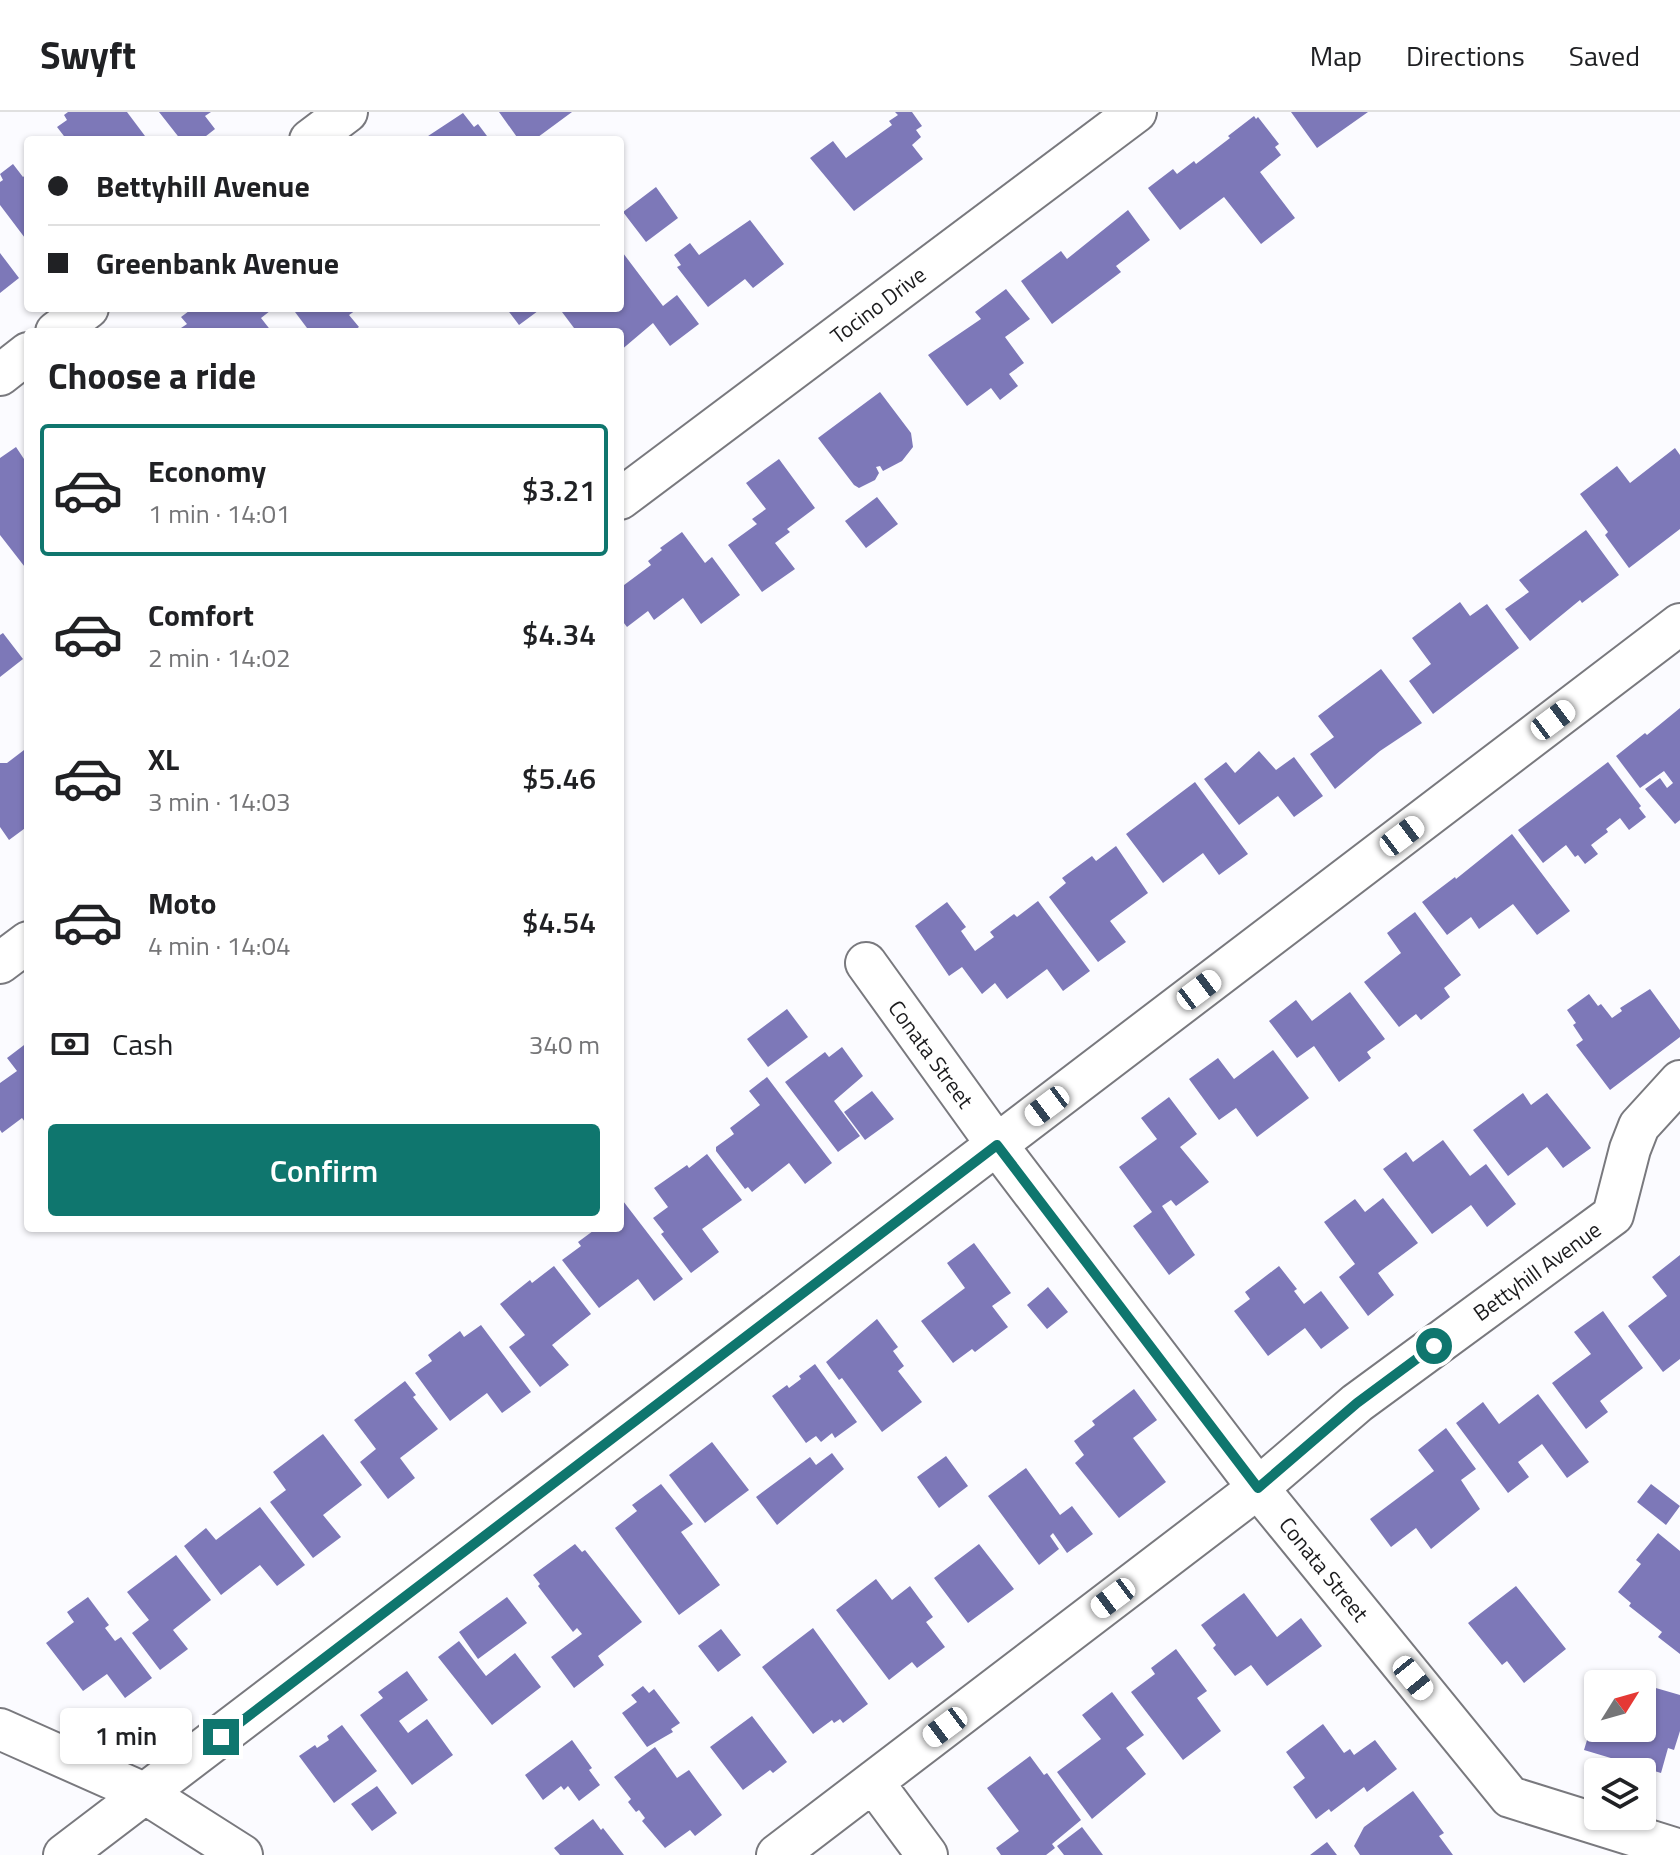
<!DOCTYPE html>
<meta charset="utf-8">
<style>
:root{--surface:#fff;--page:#f6f6f6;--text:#202124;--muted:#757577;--line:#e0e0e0;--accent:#0f766e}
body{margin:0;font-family:"Titillium Web",sans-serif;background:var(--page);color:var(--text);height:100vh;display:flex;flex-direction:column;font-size:30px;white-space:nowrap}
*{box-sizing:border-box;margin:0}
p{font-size:26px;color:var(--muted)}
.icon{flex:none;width:44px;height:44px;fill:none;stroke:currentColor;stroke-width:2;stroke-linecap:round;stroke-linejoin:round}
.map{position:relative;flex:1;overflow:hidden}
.sheet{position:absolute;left:24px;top:216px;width:600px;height:904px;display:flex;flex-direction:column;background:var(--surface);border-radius:8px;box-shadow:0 2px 6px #0004}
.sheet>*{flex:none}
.hud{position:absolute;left:24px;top:24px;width:600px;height:176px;border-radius:8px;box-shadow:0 2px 6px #0004;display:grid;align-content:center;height:176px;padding:0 24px;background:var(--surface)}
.needle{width:52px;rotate:53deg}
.fabs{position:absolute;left:1584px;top:1558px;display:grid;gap:16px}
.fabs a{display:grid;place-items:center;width:72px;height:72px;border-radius:8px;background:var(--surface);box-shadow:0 2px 6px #0004;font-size:40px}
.end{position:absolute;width:36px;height:36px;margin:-18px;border:10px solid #0f766e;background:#fff;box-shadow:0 0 0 4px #fff}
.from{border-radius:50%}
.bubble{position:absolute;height:56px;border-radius:8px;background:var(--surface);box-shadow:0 2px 6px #0004;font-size:26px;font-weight:600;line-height:56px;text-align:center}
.car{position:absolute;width:24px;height:48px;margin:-24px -12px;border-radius:10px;box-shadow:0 0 6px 2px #0007;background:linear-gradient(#fff 24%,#345 0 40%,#fff 0 76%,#345 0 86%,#fff 0)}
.hud b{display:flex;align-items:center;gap:28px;height:76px;font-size:30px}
.hud b+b{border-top:2px solid var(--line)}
.hud i{width:20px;height:20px;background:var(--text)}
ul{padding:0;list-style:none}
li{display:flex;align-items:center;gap:24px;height:132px;margin:0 16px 12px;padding:0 8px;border:4px solid transparent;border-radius:8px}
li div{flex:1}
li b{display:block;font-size:30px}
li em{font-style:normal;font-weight:600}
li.active{border-color:var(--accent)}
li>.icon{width:72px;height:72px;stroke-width:1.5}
h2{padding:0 24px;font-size:36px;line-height:96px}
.pay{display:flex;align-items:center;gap:20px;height:88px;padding:0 24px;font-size:30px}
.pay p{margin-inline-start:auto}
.action{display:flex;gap:16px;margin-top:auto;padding:16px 24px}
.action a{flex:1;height:92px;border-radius:8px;background:var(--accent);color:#fff;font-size:32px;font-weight:600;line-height:92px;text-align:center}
header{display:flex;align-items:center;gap:48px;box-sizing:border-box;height:112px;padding:0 40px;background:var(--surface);border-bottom:2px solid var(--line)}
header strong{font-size:38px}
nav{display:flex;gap:44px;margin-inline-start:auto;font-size:28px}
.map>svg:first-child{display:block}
.building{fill:#7d78b8}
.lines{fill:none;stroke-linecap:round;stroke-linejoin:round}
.minor-casing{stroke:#79797e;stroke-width:44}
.minor{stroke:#fff;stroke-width:40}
.route{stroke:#0f766e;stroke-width:10}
.labels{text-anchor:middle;stroke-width:8;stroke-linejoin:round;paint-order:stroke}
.street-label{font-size:22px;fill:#1b1b1d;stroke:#fff}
</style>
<header>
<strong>Swyft</strong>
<nav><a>Map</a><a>Directions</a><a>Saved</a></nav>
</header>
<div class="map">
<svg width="1680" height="1743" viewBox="0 0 1680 1743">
<rect width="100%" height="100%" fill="#fbfbff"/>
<path class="building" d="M68,0h59l18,24 -6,4h-72l-10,-13 10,-7 -3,-5z
M159,0h52l-6,4 10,13 -14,11h-20z
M499,0h73l-38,28h-15z
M895,0h17l10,14 -6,4 5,7 -9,8 11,14 -69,52 -44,-53 23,-17 13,17 46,-33 -3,-4 9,-6z
M1291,0h77l-51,36z
M463,1l11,14 4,-3 12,16h-68z
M1254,4l2,3 2,-2 21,27 -4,3 6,8 -21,17 35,46 -34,26 -37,-47 -44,33 -32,-42 25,-19 4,5 17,-13 2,3 34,-26 -2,-2z
M13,52l10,13 5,-4v69l-28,-37v-23l3,-2 -3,-6z
M656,75l22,31 -32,24 -23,-30z
M1128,98l22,30 -34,26 5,6 -69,52 -31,-43 40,-30 6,8z
M750,108l34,44 -31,24 -8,-9 -37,28 -31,-40 4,-2 -7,-10 16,-12 9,12z
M620,137l43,57 14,-11 22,29 -29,22 -17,-23 -33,28v-19h-43l-18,-24h61z
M0,141l19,25 -19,15z
M1006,177l24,30 -25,18 19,26 -15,11 9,12 -18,14 -9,-12 -24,18 -39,-51 53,-36 -6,-7z
M193,196h74l3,3 -9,7 11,14h-93l-1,-2 9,-6 -6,-7z
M292,196h67l-10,7 10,12 -7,5h-42z
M506,196h36l-23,17z
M880,280l31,41 2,14 -11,14 -19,10 -3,-5 -4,1 3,6 -4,7 -16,8 -5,-3 -36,-47z
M16,335l12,18v106l-28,-36v-77z
M1675,336l5,7v74l-51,39 -24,-33 3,-3 -28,-38 37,-28 13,17z
M779,347l36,49 -28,21 3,3 -15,11 20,26 -33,23 -34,-47 29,-21 -5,-5 14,-10 -20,-26z
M877,385l21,27 -32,24 -21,-27z
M1586,418l33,45 -37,28 -2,-3 -50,41 -25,-32 24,-17 -10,-12z
M682,420l23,31 7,-6 28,38 -39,29 -18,-26 -29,22 -6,-9 -21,16 -7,-9v-30l31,-23 -3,-4 14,-11 -2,-2z
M1460,490l10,14 17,-12 32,44 -86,66 -24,-33 22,-17 -19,-26z
M3,521l20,26 -23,18v-42z
M1381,557l41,54 -42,28 -45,38 -25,-35 24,-17 -16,-21z
M1680,596v112l-5,4 -30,-35 15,-11 7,10 6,-5 -9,-12 -24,17 -24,-32 29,-23 2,2z
M28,635v79l-19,14 -9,-13v-64h7z
M1259,639l17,19 18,-13 29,39 -29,21 -16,-21 -39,29 -35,-46 22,-17 9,11z
M1608,650l33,44 -2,2 7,9 -17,13 -9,-12 -14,11 2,3 -17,13 7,9 -13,10 -7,-9 -3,2 -9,-12 -23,18 -25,-33z
M1195,670l53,72 -29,21 -16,-22 -40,30 -37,-49z
M1512,722l58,77 -33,24 -24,-31 -34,25 -8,-12 -24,18 -25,-33 33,-25 1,2z
M1116,734l32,47 -38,28 16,21 -28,20 -49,-65 17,-14 -4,-5 30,-22 4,5z
M1038,789l52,70 -27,20 -16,-22 -40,30 -12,-16 -13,11 -20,-27 -13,9 -34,-50 32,-24 19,25 -5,4 14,20 19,-14 -4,-5 24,-18 3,3z
M1415,800l46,63 -17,13 6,9 -29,23 -5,-6 -17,13 -35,-45 37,-29 -14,-20z
M1650,877l30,41v7l-70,53 -34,-45 7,-5 -10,-15 3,-2 -9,-13 22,-16 9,12 3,-2 11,14 10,-7 -2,-3z
M1350,880l35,47 -18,13 4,6 -32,24 -25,-36 -17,12 -28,-37 27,-21 16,21z
M787,897l21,28 -40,30 -21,-28z
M28,930v84l-6,-8 -20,15 -2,-3v-47l17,-12 -10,-13z
M842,935l21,29 -29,25 26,35 -22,16 -53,-70 40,-30 4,5z
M1273,938l36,48 -52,39 -21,-29 -17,12 -30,-41 29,-21 16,21z
M767,965l65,86 -27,21 -16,-21 -37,29 -4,-5 -3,2 -29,-38v-4l18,-13 -4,-6 30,-23 -11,-14z
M872,979l22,28 -29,21 -21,-28z
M1523,981l8,12 16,-12 44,55 -28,20 -16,-21 -39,29 -35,-46z
M1169,985l28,37 -17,13 29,35 -33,24 -5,-6 -9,6 33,49 -26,20 -36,-49 19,-14 -33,-45 38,-28 -16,-21z
M1443,1028l27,36 16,-12 30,40 -29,23 -16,-22 -39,29 -49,-65 23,-17 7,10z
M707,1042l35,46 -40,29 17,23 -28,21 -30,-39 3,-2 -11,-14 15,-11 -14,-19 33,-23 2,3z
M620,1085l63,82 -29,22 -16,-22 -39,29 -37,-48 19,-14 -3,-4 19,-14h23z
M1383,1086l35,45 -40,30 16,22 -26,21 -29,-39 16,-13 -31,-42 31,-23 10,13z
M974,1131l37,50 -19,13 16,21 -33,25 -3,-3 -19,14 -32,-42 44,-33 -18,-25z
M1680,1143v104l-17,13 -35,-46 39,-30 -15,-19z
M554,1154l37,48 -39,31 17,20 -29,22 -31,-40 16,-12 -25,-31 30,-24 2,3z
M1279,1154l18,23 -3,2 10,13 17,-13 28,37 -28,21 -16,-21 -37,28 -34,-45 16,-12 -5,-7z
M1048,1175l20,25 -21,17 -20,-24z
M1603,1199l40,57 -43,33 8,11 -22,17 -34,-46 39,-29 -17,-22z
M877,1207l21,28 -5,4 11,15 -6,5 24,31 -40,30 -40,-54 -3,2 -13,-18z
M481,1213l50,67 -29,21 -15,-20 -37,28 -35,-48 17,-12 -4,-6 32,-24 4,6z
M815,1252l42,58 -22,16 -3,-5 -11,9 -5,-6 -10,7 -34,-47 15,-11 2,3 12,-9 -2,-3z
M405,1269l11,14 -3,2 25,32 -38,29 15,20 -27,21 -28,-37 16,-13 -22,-29z
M1134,1277l23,31 -24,18 33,44 -47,36 -44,-55 9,-8 -10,-14 21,-16 -3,-4z
M1538,1282l51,68 -22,16 -25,-34 -24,18 11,15 -21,16 -52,-70 27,-21 16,22z
M1446,1316l30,41 -15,11 19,29 -49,40 -15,-21 -25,19 -21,-28 64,-48 -16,-21z
M323,1322l39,51 -39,30 18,22 -28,21 -43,-56 16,-12 -13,-18z
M712,1330l37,48 -44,33 -36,-48z
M832,1341l12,16 -67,56 -21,-28 54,-40 6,8z
M946,1344l22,30 -29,22 -22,-31z
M1026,1356l34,47 12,-9 21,28 -26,19 -14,-20 -3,3 9,13 -20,16 -51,-69z
M661,1372l32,40 -12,8 39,53 -41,30 -64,-87 22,-17 -5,-6z
M1651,1372l29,22 -14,19 -29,-23z
M260,1395l45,58 -28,21 -17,-21 -39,30 -37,-49 22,-18 10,12z
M1658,1421l22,18v103l-22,-17 4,-5 -33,-26 2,-3 -13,-11 23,-28 -5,-4z
M575,1432l7,8 3,-2 57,72 -44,34 6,9 -30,23 -23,-31 31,-23 -5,-6 -4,4 -35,-46 2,-2 -7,-9z
M979,1432l35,45 -46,34 -34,-45z
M176,1443l35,45 -38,30 15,19 -28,21 -28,-37 17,-13 -22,-28z
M876,1467l16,21 18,-14 23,31 -7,5 19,25 -28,21 -5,-6 -23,18 -53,-70z
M1516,1474l50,63 -42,34 -17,-22 -5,4 -34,-42z
M1244,1481l33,44 24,-19 21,28 -55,40 -16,-21 -16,11 -22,-28 3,-3 -15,-20z
M88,1485l21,28 -4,3 10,13 6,-4 31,41 -27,20 -18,-24 -24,17 -37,-48 28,-21 -7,-10z
M507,1485l20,26 -49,36 -19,-27z
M813,1516l55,76 -25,19 -3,-4 -6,4 -2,-3 -19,14 -51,-67z
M721,1517l20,26 -23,17 -20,-26z
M459,1529l27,35 29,-23 26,34 -49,38 -54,-68z
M1176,1537l31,42 -10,7 24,33 -38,29 -52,-68 24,-18 -4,-6z
M407,1559l21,29 -29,21 9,12 19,-14 26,36 -41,30 -52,-70 23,-17 -5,-6z
M1642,1572l38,11v36l-6,19 -6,-2 -7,25 -77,-23 13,-43 1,21h44z
M643,1574l6,7 5,-4 26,34 -9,6 2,3 -26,15 -25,-34 15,-11 -6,-7z
M1112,1580l32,43 -18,13 20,26 -54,45 -35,-47 44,-33 -19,-24z
M752,1604l35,46 -14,11 -3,-3 -27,20 -33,-43z
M1323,1612l21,29 6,-4 4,6 21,-15 22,29 -30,23 -3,-5 -33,25 -2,-3 -13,10 -23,-32 12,-9 -19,-26z
M342,1613l35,46 -43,32 -35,-47 16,-11 2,3 12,-8 -2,-4z
M572,1628l20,28 -3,2 11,15 -21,16 -11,-15 -4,4 -3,-4 -18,14 -18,-25z
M655,1635l22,31 12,-8 33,45 -27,21 -5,-6 -25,18 -23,-27 3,-3 -6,-8 -3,2 -8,-10 3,-3 -17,-22z
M1030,1644l14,19 3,-2 34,47 -29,24 3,4 -9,7h-45l-5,-7 23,-17 -32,-43z
M377,1674l20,27 -25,18 -21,-27z
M1413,1679l31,42 -5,3 14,19h-93l-6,-9 10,-19z
M593,1707l8,11 2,-2 21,27h-64l-6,-7z
M1082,1715l21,28h-39l-7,-9z
M1327,1730l10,13h-27z"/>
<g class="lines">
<defs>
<path id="minor" d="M310,28l37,-28
M56,220l32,-24
M0,263l28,-22
M620,387l516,-387
M0,851l28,-21
M866,851l131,182 261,343 252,309 170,53
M0,1617l146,65 96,61
M873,1670l54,73
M64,1743l1616,-1231
M777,1743l481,-367 99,-85 256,-188 17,-66 9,-23 41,-45"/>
</defs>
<use href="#minor" class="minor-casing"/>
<use href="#minor" class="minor"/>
</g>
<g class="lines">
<path class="route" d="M221,1625l776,-592 261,343 99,-85 77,-57"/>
</g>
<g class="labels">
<g class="street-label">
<text transform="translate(878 193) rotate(-37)" y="8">Tocino Drive</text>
<text transform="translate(931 942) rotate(54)" y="8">Conata Street</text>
<text transform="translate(1537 1159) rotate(-36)" y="8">Bettyhill Avenue</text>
<text transform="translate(1324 1457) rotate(51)" y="8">Conata Street</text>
</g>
</g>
</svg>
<div class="fabs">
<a><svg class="needle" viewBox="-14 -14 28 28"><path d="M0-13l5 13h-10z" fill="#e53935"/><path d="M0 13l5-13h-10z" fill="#757577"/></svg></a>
<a><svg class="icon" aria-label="layers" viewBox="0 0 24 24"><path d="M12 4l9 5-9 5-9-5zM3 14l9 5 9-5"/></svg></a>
</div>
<i class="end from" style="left:1434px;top:1234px"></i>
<i class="end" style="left:221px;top:1625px"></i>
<div class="bubble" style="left:60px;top:1596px;width:132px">1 min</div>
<i class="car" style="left:1553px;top:608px;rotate:53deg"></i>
<i class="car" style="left:1402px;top:724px;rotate:53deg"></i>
<i class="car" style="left:1199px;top:878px;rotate:53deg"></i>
<i class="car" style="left:1047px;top:994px;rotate:233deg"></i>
<i class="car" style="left:1113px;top:1486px;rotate:233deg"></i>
<i class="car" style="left:1413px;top:1566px;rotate:141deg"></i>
<i class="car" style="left:945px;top:1615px;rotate:233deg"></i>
<div class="hud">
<b><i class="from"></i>Bettyhill Avenue</b>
<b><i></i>Greenbank Avenue</b>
</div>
<section class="sheet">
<h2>Choose a ride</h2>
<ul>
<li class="active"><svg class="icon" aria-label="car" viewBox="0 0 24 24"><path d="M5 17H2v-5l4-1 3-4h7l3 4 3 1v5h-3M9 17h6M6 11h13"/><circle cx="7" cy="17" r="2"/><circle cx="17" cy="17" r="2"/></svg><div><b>Economy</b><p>1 min · 14:01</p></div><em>$3.21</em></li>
<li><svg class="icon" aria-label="car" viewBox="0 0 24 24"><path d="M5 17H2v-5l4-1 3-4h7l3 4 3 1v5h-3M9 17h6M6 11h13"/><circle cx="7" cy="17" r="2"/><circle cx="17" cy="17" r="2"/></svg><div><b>Comfort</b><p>2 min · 14:02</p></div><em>$4.34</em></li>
<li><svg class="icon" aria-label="car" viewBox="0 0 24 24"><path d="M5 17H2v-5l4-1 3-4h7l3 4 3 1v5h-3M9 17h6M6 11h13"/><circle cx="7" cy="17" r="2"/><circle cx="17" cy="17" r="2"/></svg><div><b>XL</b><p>3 min · 14:03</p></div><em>$5.46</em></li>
<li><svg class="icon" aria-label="car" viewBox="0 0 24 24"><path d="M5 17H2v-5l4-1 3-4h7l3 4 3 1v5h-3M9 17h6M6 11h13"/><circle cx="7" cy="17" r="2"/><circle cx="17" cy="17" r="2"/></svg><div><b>Moto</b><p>4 min · 14:04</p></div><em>$4.54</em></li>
</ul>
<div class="pay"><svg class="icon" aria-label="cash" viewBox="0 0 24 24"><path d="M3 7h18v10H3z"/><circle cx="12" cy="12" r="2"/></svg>Cash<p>340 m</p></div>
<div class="action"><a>Confirm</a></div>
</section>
</div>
